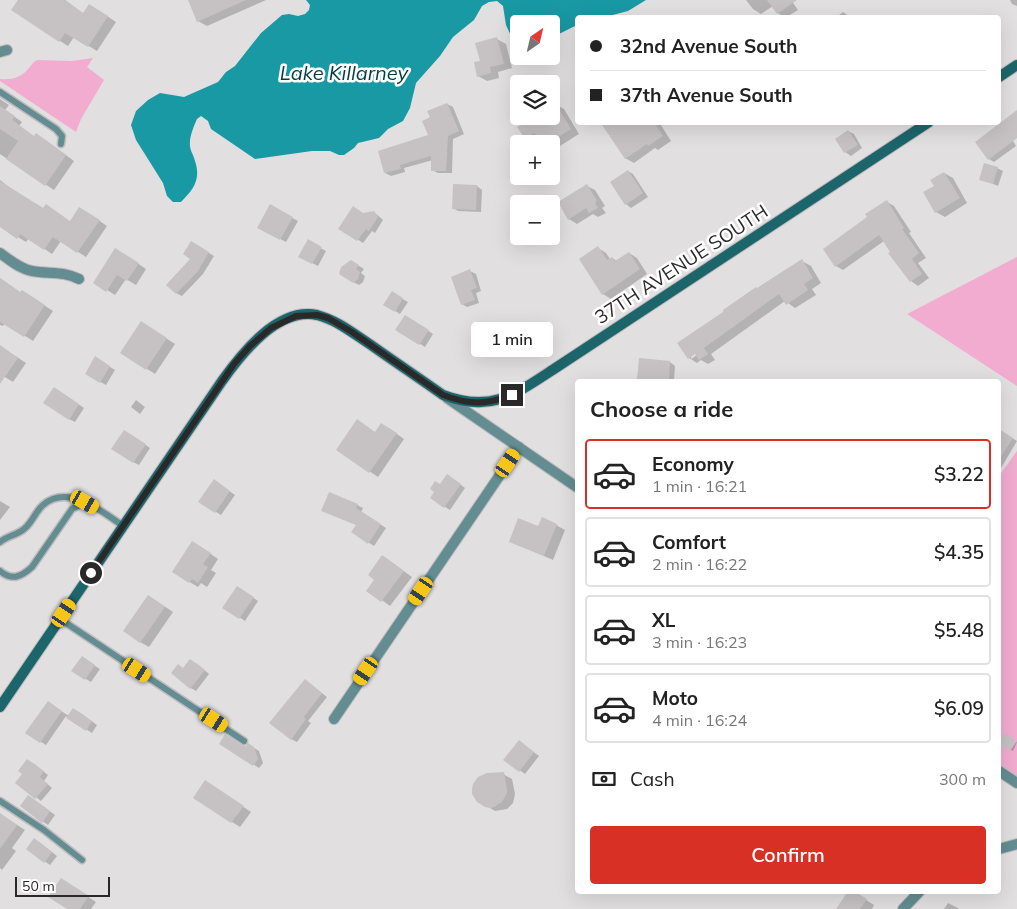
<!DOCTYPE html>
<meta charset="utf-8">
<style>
:root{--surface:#fff;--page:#f6f6f6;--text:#222;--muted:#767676;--line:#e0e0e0;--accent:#d93025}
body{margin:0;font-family:Mulish,sans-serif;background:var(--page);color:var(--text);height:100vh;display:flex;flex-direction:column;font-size:19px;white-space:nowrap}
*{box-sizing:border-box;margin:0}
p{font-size:16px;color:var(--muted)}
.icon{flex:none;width:28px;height:28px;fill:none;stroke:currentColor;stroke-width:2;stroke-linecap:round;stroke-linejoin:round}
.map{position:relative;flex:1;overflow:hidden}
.details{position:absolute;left:575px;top:379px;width:426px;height:515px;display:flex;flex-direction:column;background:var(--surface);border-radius:5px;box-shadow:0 5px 20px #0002}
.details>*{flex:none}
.hud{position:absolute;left:575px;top:15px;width:426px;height:110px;border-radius:5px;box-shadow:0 5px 20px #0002;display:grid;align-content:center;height:110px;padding:0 15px;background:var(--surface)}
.needle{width:32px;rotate:34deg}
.tools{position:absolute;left:510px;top:15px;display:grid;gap:10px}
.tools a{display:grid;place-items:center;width:50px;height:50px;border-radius:5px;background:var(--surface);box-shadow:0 5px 20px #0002;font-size:25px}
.scale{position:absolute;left:15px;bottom:12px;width:95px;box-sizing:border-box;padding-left:5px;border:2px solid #2a292a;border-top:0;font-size:14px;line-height:18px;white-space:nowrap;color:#2a292a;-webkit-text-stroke:4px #fff;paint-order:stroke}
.end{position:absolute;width:22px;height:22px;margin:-11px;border:6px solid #2a292a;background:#fff;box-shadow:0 0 0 2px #fff}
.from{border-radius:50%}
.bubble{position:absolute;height:35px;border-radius:5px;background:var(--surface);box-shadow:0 5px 20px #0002;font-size:16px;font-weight:600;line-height:35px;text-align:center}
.car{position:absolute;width:15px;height:30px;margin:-15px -8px;border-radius:6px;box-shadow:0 0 4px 1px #0007;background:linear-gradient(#f5c518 24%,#345 0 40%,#f5c518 0 76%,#345 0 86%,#f5c518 0)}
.hud b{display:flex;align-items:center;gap:18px;height:48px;font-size:19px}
.hud b+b{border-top:1px solid var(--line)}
.hud i{width:12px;height:12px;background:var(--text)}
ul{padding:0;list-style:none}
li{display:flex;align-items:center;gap:15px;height:70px;margin:0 10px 8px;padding:0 5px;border:2px solid var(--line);border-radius:5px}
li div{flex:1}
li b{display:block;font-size:19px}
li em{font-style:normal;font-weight:600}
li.selected{border-color:var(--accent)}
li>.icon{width:45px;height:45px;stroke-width:1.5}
h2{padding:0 15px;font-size:22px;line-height:60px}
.pay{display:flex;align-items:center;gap:12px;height:55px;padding:0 15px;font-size:19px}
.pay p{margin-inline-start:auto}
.button{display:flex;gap:10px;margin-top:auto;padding:10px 15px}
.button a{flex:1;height:58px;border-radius:5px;background:var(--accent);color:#fff;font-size:20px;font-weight:600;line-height:58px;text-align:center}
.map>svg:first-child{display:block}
.green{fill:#f1accf}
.water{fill:#1899a4}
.shadow{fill:#0003;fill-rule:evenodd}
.building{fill:#c6c2c4}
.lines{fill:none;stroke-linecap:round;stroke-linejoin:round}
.lane-casing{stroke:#bdbbbc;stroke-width:9}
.street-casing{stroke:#bdbbbc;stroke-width:12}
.secondary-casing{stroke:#bdbbbc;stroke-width:12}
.lane{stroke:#638d91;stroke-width:6}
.street{stroke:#638d91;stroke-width:10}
.secondary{stroke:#1c656b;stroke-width:10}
.route{stroke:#2a292a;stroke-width:6}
.labels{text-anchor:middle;stroke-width:5;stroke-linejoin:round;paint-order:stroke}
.street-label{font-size:19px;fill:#2a292a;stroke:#fff}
.water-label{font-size:20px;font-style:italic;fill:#053c41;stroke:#fff}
</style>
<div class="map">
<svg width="1017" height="909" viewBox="0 0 1017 909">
<rect width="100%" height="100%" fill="#e2dfe0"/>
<path class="green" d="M93,58l-6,9 17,13 -23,39 -5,13 -76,-51v-2c11,1 21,-1 28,-10 4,-4 4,-6 9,-9l35,1z
M1017,257v129l-110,-72z
M1017,451v337l-18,-13v-299z"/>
<path class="water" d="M306,0h340l-18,11 -23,6 -27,1 -1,7 -26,13v-14h-32v15l-7,-1 -6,-13 -3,-19 -6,-5 -8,1 -7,4 -8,14 -21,17 -13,19 -24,27 -6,25 -7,13 -15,8 -9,9 -21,5 -4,5 -10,7h-5l-9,-4h-18l-57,8 -44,-30 -3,-8 -7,-5 -4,3c-3,7 -8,18 -7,27 0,4 4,10 5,15 6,18 -1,28 -14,41h-8l-6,-6 -4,-13 -27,-43 -5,-15 5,-14 12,-11 12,-7 24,4 34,-15 8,-10 9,-6 26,-33 21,-18 7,-1 9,2 7,-2 4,-4 1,-5z"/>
<path class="shadow" d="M19,0h46l19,14 14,-4 18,12 -19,29 -23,-14 -6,9 -56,-36z
M190,0h76l-59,26 -9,-5z
M746,0h45l7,10 -13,8 -7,-5 -5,-7 -12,8 -8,-5z
M1010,0h7v6l-5,-2z
M843,12l7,5 1,1h-16z
M497,39l9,5 6,24 -14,4 1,6 -12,3 -9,-5 3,-14z
M0,99l9,6 -4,5 17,12 -3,4 15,11 10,2 30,22 -20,29 -54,-36z
M447,104l6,3 11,27 -11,5 -1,34h-14l-6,-3 1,-10 -29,8 1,4 -14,4 -6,-3 45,-37 2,-18z
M555,104l9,5 15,25 -27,17 -1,-7h-9l-2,-4 -6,3 -8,-5 25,-22z
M1017,112v23l-5,4 4,7 -22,16 -5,-3 -12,-17z
M602,122h57l12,19 -13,9 -3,-2 -21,15 -9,-5z
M848,131l6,3 8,14 -11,8 -6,-4 -8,-13z
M997,168l6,3 -5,15 -17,-7z
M628,171l5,3 15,23 -17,11 -5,-4 -15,-22z
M944,173l9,5 14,25 -22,14 -9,-5z
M0,180l18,14 32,18 21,10 17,-9 19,13 -21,31 -25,-16 -9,13 -23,-16 -3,4 -26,-16z
M477,186l5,4 -1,22 -23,-1 -5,-3z
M587,186l8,4 10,16 -3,2 4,5 -8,4 -5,-3 -16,10 -8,-5z
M887,202l7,4 17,26 -2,1 17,25 -8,5 11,15 -11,8 -7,-5 -27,-40 -41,29 -7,-4 33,-49z
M270,206l28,15 -12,21 -28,-15z
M374,212l9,8 -8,13 -3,-2 -9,12 -23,-15 24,-14z
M308,241l18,10 -8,15 -18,-9z
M191,242l23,14 -11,18 -21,22 -6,-3 16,-34z
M598,248l8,5 4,6 2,-1 5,3 12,-8 8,5 10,16 -36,25 -8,-5z
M124,254l22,15 -10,16 -10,-6 -11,16 -8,-5z
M802,261l9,5 10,17 -9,6 4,6 -21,13 -10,-7 -74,53 4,6 -7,4 -7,-4 -4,3 -8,-5 -10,-15 46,-31 -1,-1 32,-23 2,1zM700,350l1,2 -10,7v-3z
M356,264l8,5 -3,4 4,3 -2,6 -4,3 -6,-3z
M470,271l6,3 5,17 -5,2 3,10 -12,4 -5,-3z
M0,278l21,15 9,3 23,15 -20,30 -28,-18 -2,3 -3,-1z
M392,293l16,9 -8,12 -15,-10z
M411,319l22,15 -8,13 -28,-17z
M150,328l25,16 -20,30 -33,-21z
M0,346l26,17 -13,19 -13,-8z
M95,358l20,12 -9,15 -20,-11z
M670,362l5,4 -1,15h-30l-5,-3z
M60,392l24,16 -9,14 -6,-3z
M136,400l9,7 -5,7 -9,-7z
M390,429l14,10 -26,38 -40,-27 38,-17z
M999,430l18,11 -16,27 -2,-1z
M130,434l20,14 -11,17 -6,-3z
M453,479l12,9 -15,22 -19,-12 10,-13z
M219,484l16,11 -14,20 -21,-13z
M0,501l10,6 -10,13z
M357,505l6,3 -2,4 25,16 -12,18 -21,-14 4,-7 -34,-15z
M556,525l9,5 -12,30 -43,-19 29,-13z
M201,547l17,12 -7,11 5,3 -9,14 -6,-4 -3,4 -25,-15z
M383,556l29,21 -22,29 -22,-16 8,-11z
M237,587l21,14 -13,20 -21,-14z
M149,596l24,16 -24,35 -9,-5z
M87,661l13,8 -9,13 -18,-11z
M196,663l13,11 -13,17 -5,-3 -7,-19z
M310,684l17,13 -19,24 3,2 -14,19 -6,-3z
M53,706l16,10 10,-4 18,13 -5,8 -26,-17 -20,29 -19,-12z
M1005,734l12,8 -4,9 -14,-8z
M221,743l25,4 3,-2 10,6 4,12 -4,5z
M524,745l15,11 -14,18 -20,-14z
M33,763l15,12 -4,6 8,7 -11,13 -24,-19z
M503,774l9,5 3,15 -2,9 -6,6 -12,2 -17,-10z
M214,787l37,25 -11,15 -46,-29z
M29,796l26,19 -7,10 -6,-4z
M0,814l25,16 -13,18 4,3 -14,19 -2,-2z
M39,842l18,14 -7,9 -23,-16z
M70,885l26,17 -5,7h-22z
M858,895l16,10 -2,4h-34z
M948,903l8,4 3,2h-15z"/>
<path class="building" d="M18,0h46l19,13 6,-9 19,12 -20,31 -23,-14 -6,9 -48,-32z
M188,0h58l-49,22z
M767,0h30l-20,14z
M497,37l7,27 -14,3 1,6 -14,4 -3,-15 6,-1 -5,-18z
M551,96l20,33 -23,15h-7l-7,-11 -9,6 -8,-12 17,-11h17z
M447,103l12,28 -11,5 -2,35h-15v-15l-31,9 1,4 -17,4 -6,-22 50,-16 -6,-14 8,-4 -3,-6z
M0,106l15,10 -3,4 22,16 2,-3 30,22 -21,31 -39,-27 12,-18 -18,-12z
M1017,110v28l-29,22 -13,-18z
M600,122h54l9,14 -15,10 -1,-2 -22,15z
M848,130l10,15 -14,8 -9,-14z
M984,163l14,4 -5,17 -14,-4z
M628,170l15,23 -18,12 -15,-23z
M944,172l16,26 -25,15 -12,-21 11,-6 -4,-6z
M0,181l43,27 3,-4 24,17 9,-14 21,13 -23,33 -24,-16 -9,13 -24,-16 -3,5 -17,-12z
M453,184l24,1 -1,25 -24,-1z
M587,184l10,17 -2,2 3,5 -9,5 -3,-5 -18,12 -10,-18z
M887,200l17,28 -2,1 17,24 -7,6 10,15 -12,8 -22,-29 2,-1 -11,-17 -44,32 -12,-18 44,-32 -2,-3z
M270,204l23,13 -13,23 -23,-12z
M353,206l10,7 11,-2 4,6 -9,14 -3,-2 -9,12 -19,-12z
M308,239l14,8 -10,17 -14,-7z
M191,241l18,11 -11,19 -22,23 -10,-9 24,-26 -7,-5z
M598,246l9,14 5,-3 3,4 14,-9 11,17 -38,26 -23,-36z
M115,248l24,15 -12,18 -10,-6 -11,17 -13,-9z
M802,259l11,19 -9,6 4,6 -22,15 -7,-11 -75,54 4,6 -9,6 -4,-6 -7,5 -11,-16 46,-31v-2l33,-23 1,1z
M351,260l8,5 -3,4 4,3 -2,7 -5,4 -14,-9 2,-7z
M470,269l7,19 -6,2 4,10 -14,5 -10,-28z
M0,278l20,14 2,-2 23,15 -21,32 -24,-15z
M392,291l11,7 -8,14 -12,-7z
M405,315l24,15 -10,15 -24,-15z
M141,321l26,17 -21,32 -26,-17z
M0,345l18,13 -18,26z
M95,356l15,10 -10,17 -15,-9z
M639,358l31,3 -1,20 -32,-2z
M54,387l25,17 -10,16 -26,-17z
M357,419l18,13 6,-9 16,10 -28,40 -33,-23z
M999,429l14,9 -14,22z
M124,430l22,14 -13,19 -22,-14z
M447,474l14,10 -17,24 -14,-10 4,-6 -4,-3 5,-8 5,3z
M214,479l16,12 -15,22 -17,-11z
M329,492l29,12 -2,4 25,16 -13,20 -17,-12 5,-7 -35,-14z
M542,517l15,7 -13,32 -35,-14 9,-24 20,8z
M192,541l19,12 -8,11 5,3 -10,16 -6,-4 -3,4 -17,-11z
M382,555l22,16 -23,31 -15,-11 8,-11 -6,-5z
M237,586l17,11 -15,22 -17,-11z
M148,595l17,12 -25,36 -17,-12z
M82,656l13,9 -10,15 -14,-9z
M190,659l15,11 -15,19 -19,-16 7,-9 5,4z
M305,679l17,14 -18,24 2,2 -15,21 -22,-17z
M48,701l14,10 -22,32 -15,-10z
M73,708l19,13 -6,10 -20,-13z
M1004,733l13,8 -7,10 -11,-7z
M225,734l17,11 4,1 2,-3 6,4 4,12 -5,7 -34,-22z
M519,740l15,12 -15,20 -16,-12z
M27,759l17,12 -4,6 8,7 -13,15 -20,-16 7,-9 -4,-3z
M504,772l3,17v4l-5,9 -8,5 -4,1 -5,-1 -8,-5 -5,-8v-5l1,-5 5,-7 9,-4z
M205,780l39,26 -13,17 -38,-25z
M28,795l22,16 -8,12 -22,-17z
M0,813l17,12 -17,24z
M34,838l18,14 -8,11 -18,-14z
M61,878l28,18 -9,13h-13l-19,-12z
M848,891h6l13,8 -7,10h-24z"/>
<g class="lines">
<defs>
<path id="lane" d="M0,92l56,37 6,7 -1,8
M0,542c7,-6 17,-7 24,-13 8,-6 11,-17 19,-24 25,-22 60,7 80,21
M0,571c12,10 21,6 32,-4l40,-58 13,-7
M60,619l184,122
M0,801l44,29 38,30"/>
<path id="street" d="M0,52l7,-2
M0,253c10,7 20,16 32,18 16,3 32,0 47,8
M447,398l131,90
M334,719l185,-272
M999,771l18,12
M999,849l18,-5
M903,909l17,-18"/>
<path id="secondary" d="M999,77l18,-12
M0,707l222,-326c20,-28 56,-74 95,-66 20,5 37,19 54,30 24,17 48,33 72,50 48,18 71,0 111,-26l375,-247"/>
</defs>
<use href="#lane" class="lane-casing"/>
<use href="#street" class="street-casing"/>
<use href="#secondary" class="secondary-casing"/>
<use href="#lane" class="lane"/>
<use href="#street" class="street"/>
<use href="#secondary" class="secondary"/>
</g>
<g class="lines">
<path class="route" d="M91,573l143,-209 16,-18 21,-18 25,-12 21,-1 11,3 24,14 91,63c26,10 42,10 69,0"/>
</g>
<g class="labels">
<g class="street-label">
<text transform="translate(681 264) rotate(-33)" y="7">37TH AVENUE SOUTH</text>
</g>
<g class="water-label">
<text x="344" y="80">Lake Killarney</text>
</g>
</g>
</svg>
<div class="tools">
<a><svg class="needle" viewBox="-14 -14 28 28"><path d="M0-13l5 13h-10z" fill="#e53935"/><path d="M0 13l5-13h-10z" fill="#767676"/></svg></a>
<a><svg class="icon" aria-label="layers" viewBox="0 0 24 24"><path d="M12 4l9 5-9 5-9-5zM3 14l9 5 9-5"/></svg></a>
<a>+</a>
<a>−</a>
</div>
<div class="scale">50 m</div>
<i class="end from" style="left:91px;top:573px"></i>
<i class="end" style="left:512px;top:395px"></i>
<div class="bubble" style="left:471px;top:322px;width:82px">1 min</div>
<i class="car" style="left:508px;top:463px;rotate:34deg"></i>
<i class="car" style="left:85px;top:502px;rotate:120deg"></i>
<i class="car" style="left:421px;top:591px;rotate:214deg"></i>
<i class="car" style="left:64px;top:613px;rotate:34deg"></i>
<i class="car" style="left:137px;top:670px;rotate:123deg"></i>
<i class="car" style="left:366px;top:671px;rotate:214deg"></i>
<i class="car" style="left:214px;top:720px;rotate:123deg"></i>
<div class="hud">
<b><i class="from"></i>32nd Avenue South</b>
<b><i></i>37th Avenue South</b>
</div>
<section class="details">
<h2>Choose a ride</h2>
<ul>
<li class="selected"><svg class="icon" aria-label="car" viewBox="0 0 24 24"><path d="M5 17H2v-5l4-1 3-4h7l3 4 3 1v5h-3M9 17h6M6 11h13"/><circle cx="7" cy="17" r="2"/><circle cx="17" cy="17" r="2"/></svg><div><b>Economy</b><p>1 min · 16:21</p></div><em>$3.22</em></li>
<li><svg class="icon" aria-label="car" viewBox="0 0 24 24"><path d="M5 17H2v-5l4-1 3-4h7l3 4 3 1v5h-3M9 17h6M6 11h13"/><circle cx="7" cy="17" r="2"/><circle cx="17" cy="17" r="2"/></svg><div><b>Comfort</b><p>2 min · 16:22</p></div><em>$4.35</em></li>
<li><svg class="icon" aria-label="car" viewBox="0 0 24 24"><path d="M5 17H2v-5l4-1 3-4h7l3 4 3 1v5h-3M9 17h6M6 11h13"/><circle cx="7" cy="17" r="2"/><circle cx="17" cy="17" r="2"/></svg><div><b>XL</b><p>3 min · 16:23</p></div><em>$5.48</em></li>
<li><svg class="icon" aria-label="car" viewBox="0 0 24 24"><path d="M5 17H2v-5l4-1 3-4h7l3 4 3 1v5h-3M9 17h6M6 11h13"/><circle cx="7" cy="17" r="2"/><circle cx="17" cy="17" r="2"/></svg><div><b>Moto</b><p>4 min · 16:24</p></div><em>$6.09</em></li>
</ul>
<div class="pay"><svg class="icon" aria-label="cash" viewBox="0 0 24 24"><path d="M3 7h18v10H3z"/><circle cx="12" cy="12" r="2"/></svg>Cash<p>300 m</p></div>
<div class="button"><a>Confirm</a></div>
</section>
</div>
